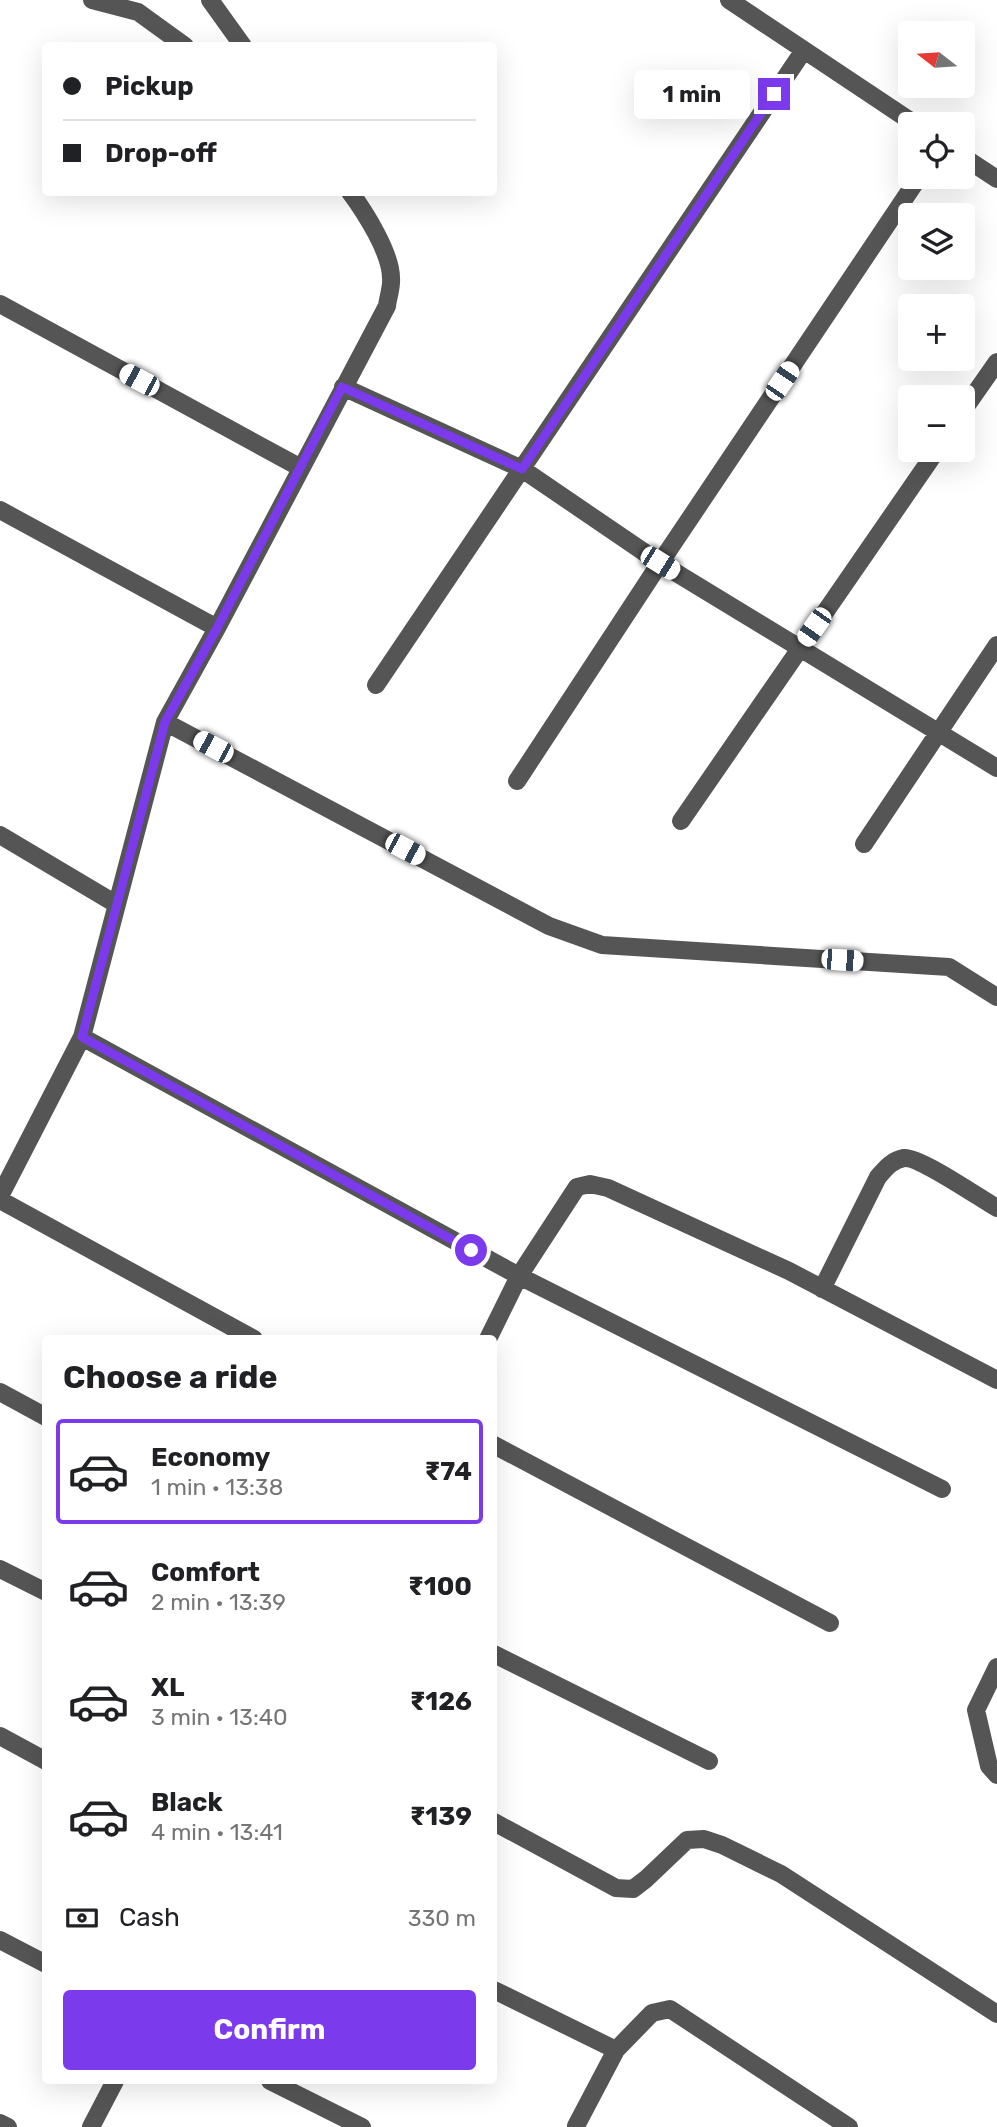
<!DOCTYPE html>
<meta charset="utf-8">
<style>
:root{--surface:#fff;--page:#f2f2f2;--text:#202124;--muted:#757577;--line:#e0e0e0;--accent:#7c3aed}
body{margin:0;font-family:Rubik,sans-serif;background:var(--page);color:var(--text);height:100vh;display:flex;flex-direction:column;font-size:26px;white-space:nowrap}
*{box-sizing:border-box;margin:0}
p{font-size:23px;color:var(--muted)}
.icon{flex:none;width:38px;height:38px;fill:none;stroke:currentColor;stroke-width:2;stroke-linecap:round;stroke-linejoin:round}
.map{position:relative;flex:1;overflow:hidden}
.side{position:absolute;left:42px;top:1335px;width:455px;height:749px;display:flex;flex-direction:column;background:var(--surface);border-radius:7px;box-shadow:0 7px 28px #0002}
.side>*{flex:none}
.guide{position:absolute;left:42px;top:42px;width:455px;height:154px;border-radius:7px;box-shadow:0 7px 28px #0002;display:grid;align-content:center;height:154px;padding:0 21px;background:var(--surface)}
.needle{width:46px;rotate:287deg}
.tools{position:absolute;left:898px;top:21px;display:grid;gap:14px}
.tools a{display:grid;place-items:center;width:77px;height:77px;border-radius:7px;background:var(--surface);box-shadow:0 7px 28px #0002;font-size:35px}
.end{position:absolute;width:32px;height:32px;margin:-16px;border:9px solid #7c3aed;background:#fff;box-shadow:0 0 0 4px #fff}
.from{border-radius:50%}
.bubble{position:absolute;height:49px;border-radius:7px;background:var(--surface);box-shadow:0 7px 28px #0002;font-size:23px;font-weight:700;line-height:49px;text-align:center}
.car{position:absolute;width:21px;height:42px;margin:-21px -10px;border-radius:9px;box-shadow:0 0 5px 2px #0007;background:linear-gradient(#fff 24%,#345 0 40%,#fff 0 76%,#345 0 86%,#fff 0)}
.guide b{display:flex;align-items:center;gap:24px;height:66px;font-size:26px}
.guide b+b{border-top:2px solid var(--line)}
.guide i{width:18px;height:18px;background:var(--text)}
ul{padding:0;list-style:none}
li{display:flex;align-items:center;gap:21px;height:105px;margin:0 14px 10px;padding:0 7px;border:4px solid transparent;border-radius:7px}
li div{flex:1}
li b{display:block;font-size:26px}
li em{font-style:normal;font-weight:700}
li.on{border-color:var(--accent)}
li>.icon{width:63px;height:63px;stroke-width:1.5}
h2{padding:0 21px;font-size:32px;line-height:84px}
.pay{display:flex;align-items:center;gap:18px;height:77px;padding:0 21px;font-size:26px}
.pay p{margin-inline-start:auto}
.action{display:flex;gap:14px;margin-top:auto;padding:14px 21px}
.action a{flex:1;height:80px;border-radius:7px;background:var(--accent);color:#fff;font-size:28px;font-weight:700;line-height:80px;text-align:center}
.map>svg:first-child{display:block}
.lines{fill:none;stroke-linecap:round;stroke-linejoin:round}
.minor{stroke:#555;stroke-width:18}
.route{stroke:#7c3aed;stroke-width:9}
</style>
<div class="map">
<svg width="997" height="2127" viewBox="0 0 997 2127">
<rect width="100%" height="100%" fill="#fff"/>
<g class="lines">
<path class="minor" d="M92,0l46,12 47,34
M210,0l33,46
M729,0l186,124
M962,156l35,23
M0,304l301,164
M343,387l179,82 138,94 337,205
M962,412l35,-50
M0,510l217,118
M376,685l428,-635
M165,722l384,204 53,19 347,22 48,30
M517,781l143,-218 259,-386
M681,821l256,-371
M0,835l116,69
M864,844l133,-199
M82,1037l437,239 423,213
M0,1196l82,-159 83,-315 52,-94 170,-322c1,-9 5,-19 4,-28 0,-25 -26,-66 -41,-86
M0,1200l254,139
M822,1289l56,-112c7,-8 14,-17 26,-19 15,-2 77,41 93,50
M488,1339l31,-63 58,-89 13,-3 18,4 181,83 208,109
M0,1392l46,25
M494,1445l336,178
M0,1569l46,23
M494,1654l215,107
M997,1667l-21,43 13,56 8,9
M0,1736l46,25
M494,1822l122,66 17,1 13,-10 41,-39 17,-1 18,6 59,29 216,140
M0,1940l46,24
M494,1990l122,60
M270,2081l92,46
M0,2123l8,4
M576,2126l40,-76 36,-37 18,-4 179,118
M91,2127l24,-46"/>
</g>
<g class="lines">
<path class="route" d="M471,1250l-389,-213 83,-315 52,-94 125,-241 180,82 252,-375"/>
</g>
</svg>
<div class="tools">
<a><svg class="needle" viewBox="-14 -14 28 28"><path d="M0-13l5 13h-10z" fill="#e53935"/><path d="M0 13l5-13h-10z" fill="#757577"/></svg></a>
<a><svg class="icon" aria-label="locate" viewBox="0 0 24 24"><circle cx="12" cy="12" r="6"/><path d="M12 2v4M12 18v4M2 12h4M18 12h4"/></svg></a>
<a><svg class="icon" aria-label="layers" viewBox="0 0 24 24"><path d="M12 4l9 5-9 5-9-5zM3 14l9 5 9-5"/></svg></a>
<a>+</a>
<a>−</a>
</div>
<i class="end from" style="left:471px;top:1250px"></i>
<i class="end" style="left:774px;top:94px"></i>
<div class="bubble" style="left:634px;top:70px;width:116px">1 min</div>
<i class="car" style="left:139px;top:380px;rotate:298deg"></i>
<i class="car" style="left:782px;top:381px;rotate:34deg"></i>
<i class="car" style="left:660px;top:563px;rotate:122deg"></i>
<i class="car" style="left:814px;top:627px;rotate:215deg"></i>
<i class="car" style="left:213px;top:747px;rotate:298deg"></i>
<i class="car" style="left:405px;top:849px;rotate:118deg"></i>
<i class="car" style="left:842px;top:960px;rotate:94deg"></i>
<div class="guide">
<b><i class="from"></i>Pickup</b>
<b><i></i>Drop-off</b>
</div>
<section class="side">
<h2>Choose a ride</h2>
<ul>
<li class="on"><svg class="icon" aria-label="car" viewBox="0 0 24 24"><path d="M5 17H2v-5l4-1 3-4h7l3 4 3 1v5h-3M9 17h6M6 11h13"/><circle cx="7" cy="17" r="2"/><circle cx="17" cy="17" r="2"/></svg><div><b>Economy</b><p>1 min · 13:38</p></div><em>₹74</em></li>
<li><svg class="icon" aria-label="car" viewBox="0 0 24 24"><path d="M5 17H2v-5l4-1 3-4h7l3 4 3 1v5h-3M9 17h6M6 11h13"/><circle cx="7" cy="17" r="2"/><circle cx="17" cy="17" r="2"/></svg><div><b>Comfort</b><p>2 min · 13:39</p></div><em>₹100</em></li>
<li><svg class="icon" aria-label="car" viewBox="0 0 24 24"><path d="M5 17H2v-5l4-1 3-4h7l3 4 3 1v5h-3M9 17h6M6 11h13"/><circle cx="7" cy="17" r="2"/><circle cx="17" cy="17" r="2"/></svg><div><b>XL</b><p>3 min · 13:40</p></div><em>₹126</em></li>
<li><svg class="icon" aria-label="car" viewBox="0 0 24 24"><path d="M5 17H2v-5l4-1 3-4h7l3 4 3 1v5h-3M9 17h6M6 11h13"/><circle cx="7" cy="17" r="2"/><circle cx="17" cy="17" r="2"/></svg><div><b>Black</b><p>4 min · 13:41</p></div><em>₹139</em></li>
</ul>
<div class="pay"><svg class="icon" aria-label="cash" viewBox="0 0 24 24"><path d="M3 7h18v10H3z"/><circle cx="12" cy="12" r="2"/></svg>Cash<p>330 m</p></div>
<div class="action"><a>Confirm</a></div>
</section>
</div>
